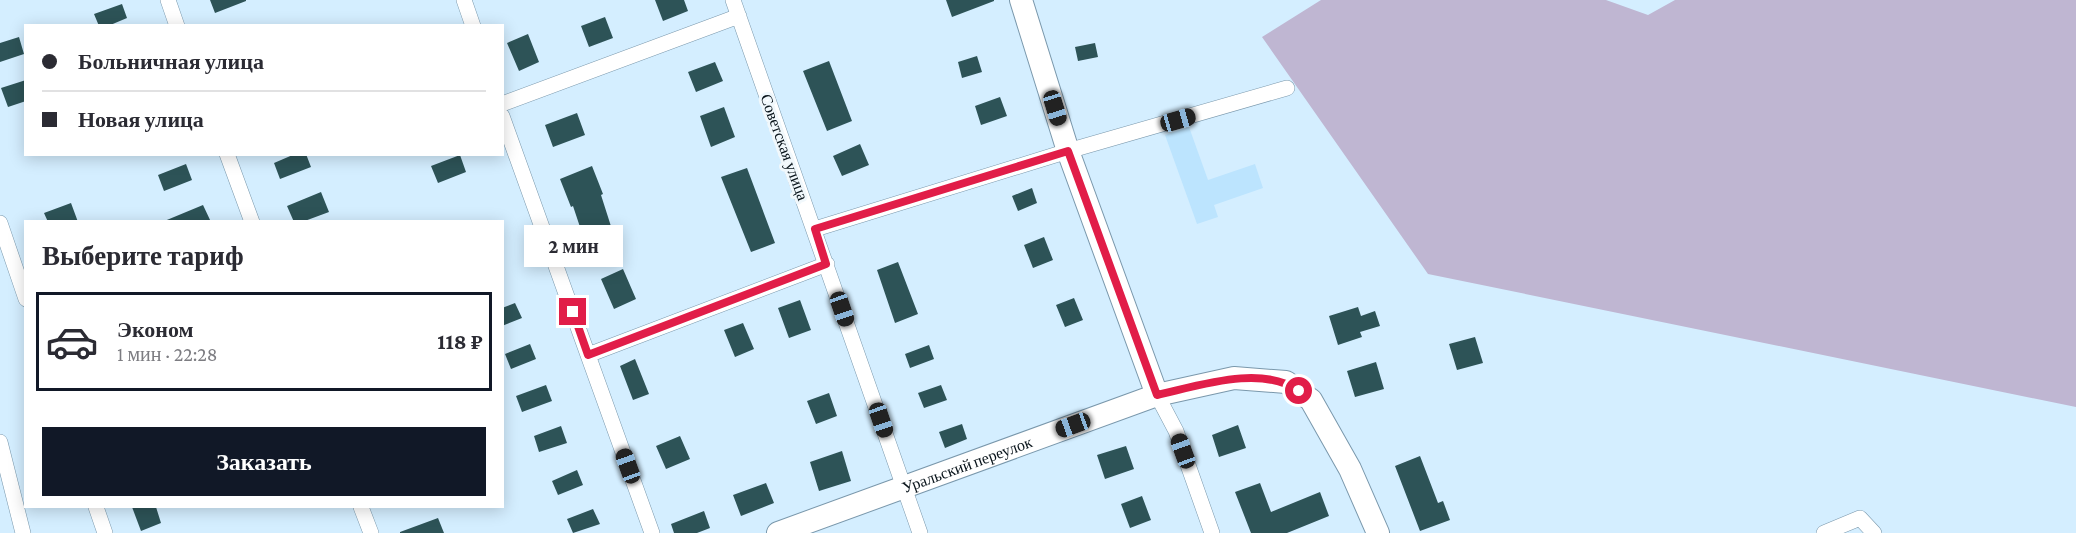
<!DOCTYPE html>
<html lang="ru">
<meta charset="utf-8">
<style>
:root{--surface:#fff;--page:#f7f7f7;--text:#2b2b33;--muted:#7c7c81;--line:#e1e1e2;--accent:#111827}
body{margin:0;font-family:"Crimson Pro",serif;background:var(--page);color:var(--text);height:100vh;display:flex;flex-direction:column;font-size:22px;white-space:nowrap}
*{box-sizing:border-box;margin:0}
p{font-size:20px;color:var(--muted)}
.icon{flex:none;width:33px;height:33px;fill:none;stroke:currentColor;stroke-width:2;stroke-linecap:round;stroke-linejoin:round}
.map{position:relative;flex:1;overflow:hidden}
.details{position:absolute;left:24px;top:220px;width:480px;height:288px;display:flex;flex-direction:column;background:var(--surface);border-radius:0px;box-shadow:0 3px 15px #0003}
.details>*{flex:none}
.top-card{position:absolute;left:24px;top:24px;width:480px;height:132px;border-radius:0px;box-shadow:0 3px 15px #0003;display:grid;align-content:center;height:132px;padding:0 18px;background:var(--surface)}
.end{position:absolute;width:27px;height:27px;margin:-14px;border:8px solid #e11d48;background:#fff;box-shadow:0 0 0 3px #fff}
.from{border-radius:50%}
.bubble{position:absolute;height:42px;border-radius:0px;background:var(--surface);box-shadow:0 3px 15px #0003;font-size:20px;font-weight:700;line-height:42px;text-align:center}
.car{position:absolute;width:18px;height:36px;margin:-18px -9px;border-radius:8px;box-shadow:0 0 4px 2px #0007;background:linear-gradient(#222 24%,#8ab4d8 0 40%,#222 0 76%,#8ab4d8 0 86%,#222 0)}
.top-card b{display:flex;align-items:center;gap:21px;height:57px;font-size:22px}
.top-card b+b{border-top:2px solid var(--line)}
.top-card i{width:15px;height:15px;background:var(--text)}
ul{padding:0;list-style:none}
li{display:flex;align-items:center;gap:18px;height:99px;margin:0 12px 9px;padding:0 6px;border:3px solid transparent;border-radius:0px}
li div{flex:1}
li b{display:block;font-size:22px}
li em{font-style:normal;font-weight:700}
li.current{border-color:var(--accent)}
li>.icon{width:54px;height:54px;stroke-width:1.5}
h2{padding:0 18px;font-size:27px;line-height:72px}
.cta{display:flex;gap:12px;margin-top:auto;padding:12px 18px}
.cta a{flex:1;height:69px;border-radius:0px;background:var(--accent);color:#fff;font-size:24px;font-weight:700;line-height:69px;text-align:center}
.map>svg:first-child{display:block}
.built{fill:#bce4fe}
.green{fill:#bfb6d2}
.building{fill:#2d5357}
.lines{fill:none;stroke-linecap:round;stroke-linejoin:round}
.street-casing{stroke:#7a98ac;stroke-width:16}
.secondary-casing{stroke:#7a98ac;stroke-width:24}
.street{stroke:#fff;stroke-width:15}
.secondary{stroke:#fff;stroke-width:22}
.route{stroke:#e11d48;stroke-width:8}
.labels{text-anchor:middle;stroke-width:6;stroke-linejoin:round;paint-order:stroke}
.street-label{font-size:16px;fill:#08131a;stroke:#f1f8fc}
</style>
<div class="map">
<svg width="2076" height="533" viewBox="0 0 2076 533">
<rect width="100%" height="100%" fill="#d4eeff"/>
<path class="built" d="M1189,127l19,53 47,-16 8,24 -49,17 4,12 -21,7 -32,-89z"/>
<path class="green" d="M1321,0h285l42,15 27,-15h401v407l-648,-133 -166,-237z"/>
<path class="building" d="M210,0h36v1l-31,12z
M655,0h29l4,11 -25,10z
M946,0h48v1l-42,16z
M122,4l5,14 -19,8h-9l-5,-12z
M605,17l8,21 -24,9 -8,-21z
M528,34l11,28 -20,9 -12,-28z
M19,37l5,17 -24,8v-19z
M1095,43l3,14 -20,4 -3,-14z
M977,56l5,16 -20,6 -4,-16z
M829,61l23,60 -25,10 -24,-60z
M715,62l8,19 -27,11 -8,-20z
M26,80v21l-18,6 -7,-19z
M1000,97l7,19 -26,9 -6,-19z
M724,107l11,30 -24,10 -11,-31z
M577,113l8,22 -32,12 -8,-22z
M860,144l9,21 -27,11 -9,-20z
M295,154h11l5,13 -31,12 -6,-16z
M460,155l6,17 -28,11 -7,-17z
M186,164l6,16 -28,11 -6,-16z
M592,166l11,28 -2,1 15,47 -28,9 -15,-45 -2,1 -11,-28z
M747,168l28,75 -24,9 -30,-75z
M1032,188l5,15 -19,8 -6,-15z
M321,192l8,20 -27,10h-8l-7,-16z
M71,203l7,19h-30l-4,-9z
M203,205l8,17h-49z
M1044,237l9,23 -20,8 -9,-23z
M898,262l20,52 -23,9 -18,-53z
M623,269l13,30 -22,10 -13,-30z
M1074,298l9,22 -18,7 -9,-22z
M800,300l11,30 -22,8 -11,-30z
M515,303l7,15 -20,8v-18z
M1358,307l3,9 14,-5 5,15 -20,6 2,5 -24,8 -9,-29z
M743,323l11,26 -19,8 -11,-27z
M1475,337l8,26 -26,7 -8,-26z
M530,344l6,15 -25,10 -6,-15z
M929,345l5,14 -24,9 -5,-14z
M635,359l14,35 -16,6 -13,-34z
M1376,362l8,27 -29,8 -8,-26z
M546,385l6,16 -30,11 -6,-16z
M941,385l6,15 -23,8 -6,-15z
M829,393l8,23 -21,8 -9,-23z
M962,424l5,15 -22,9 -6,-16z
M1238,425l8,23 -27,9 -7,-22z
M561,426l6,17 -28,9 -5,-16z
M680,436l10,23 -24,10 -10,-23z
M1126,446l8,23 -29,10 -8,-24z
M842,451l9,30 -32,10 -9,-29z
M1420,456l18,47 5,-2 7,19 -30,11 -25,-65z
M577,470l6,15 -25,10 -6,-14z
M766,483l8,20 -33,13 -8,-21z
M1260,483l11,29 49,-20 9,24 -42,17h-36l-16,-41z
M1142,496l9,24 -21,8 -9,-24z
M132,507h24l5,16 -20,8z
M593,509l7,15 -27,9 -6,-14z
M704,511l6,17 -13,5h-23l-3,-9z
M438,518l6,15h-44v-1z"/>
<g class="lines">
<defs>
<path id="street" d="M168,0l9,26
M464,0l9,26
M733,0l187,533
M502,104l237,-88
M502,116l150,417
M227,154l25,68
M0,223l26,76
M815,229l253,-78 219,-63
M588,355l239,-91
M1157,395l19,36 36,102
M0,442l23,91
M96,507l9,26
M361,507l10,26
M1824,533l36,-15 14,15"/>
<g id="secondary">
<path d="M1021,0l47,151 89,244"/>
<path id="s1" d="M778,533l379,-138 77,-17 52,4 25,18 39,69 28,64"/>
</g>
</defs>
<use href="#street" class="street-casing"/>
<use href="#secondary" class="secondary-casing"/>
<use href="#street" class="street"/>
<use href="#secondary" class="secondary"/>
</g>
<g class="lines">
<path class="route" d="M573,312l15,43 238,-91 -11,-35 253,-78 89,244c41,-9 105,-31 142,-4"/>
</g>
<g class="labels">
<g class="street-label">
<text transform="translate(785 147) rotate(70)" y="6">Советская улица</text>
<text dy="6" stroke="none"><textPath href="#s1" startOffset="201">Уральский переулок</textPath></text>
</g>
</g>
</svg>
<i class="end from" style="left:1299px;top:391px"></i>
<i class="end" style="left:573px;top:312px"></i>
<div class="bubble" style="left:524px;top:225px;width:99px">2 мин</div>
<i class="car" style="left:1055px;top:108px;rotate:163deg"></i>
<i class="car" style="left:1178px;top:120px;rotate:74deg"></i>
<i class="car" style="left:842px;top:309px;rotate:161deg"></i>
<i class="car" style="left:881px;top:420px;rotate:161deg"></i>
<i class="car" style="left:1073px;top:425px;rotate:250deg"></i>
<i class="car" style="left:1183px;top:451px;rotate:340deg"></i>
<i class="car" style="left:628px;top:466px;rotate:340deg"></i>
<div class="top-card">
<b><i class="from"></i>Больничная улица</b>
<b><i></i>Новая улица</b>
</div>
<section class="details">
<h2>Выберите тариф</h2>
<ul>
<li class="current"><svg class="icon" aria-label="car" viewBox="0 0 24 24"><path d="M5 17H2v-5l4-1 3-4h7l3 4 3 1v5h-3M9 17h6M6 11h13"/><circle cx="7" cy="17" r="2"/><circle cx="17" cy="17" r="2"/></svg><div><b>Эконом</b><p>1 мин · 22:28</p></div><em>118 ₽</em></li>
</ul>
<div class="cta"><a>Заказать</a></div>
</section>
</div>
